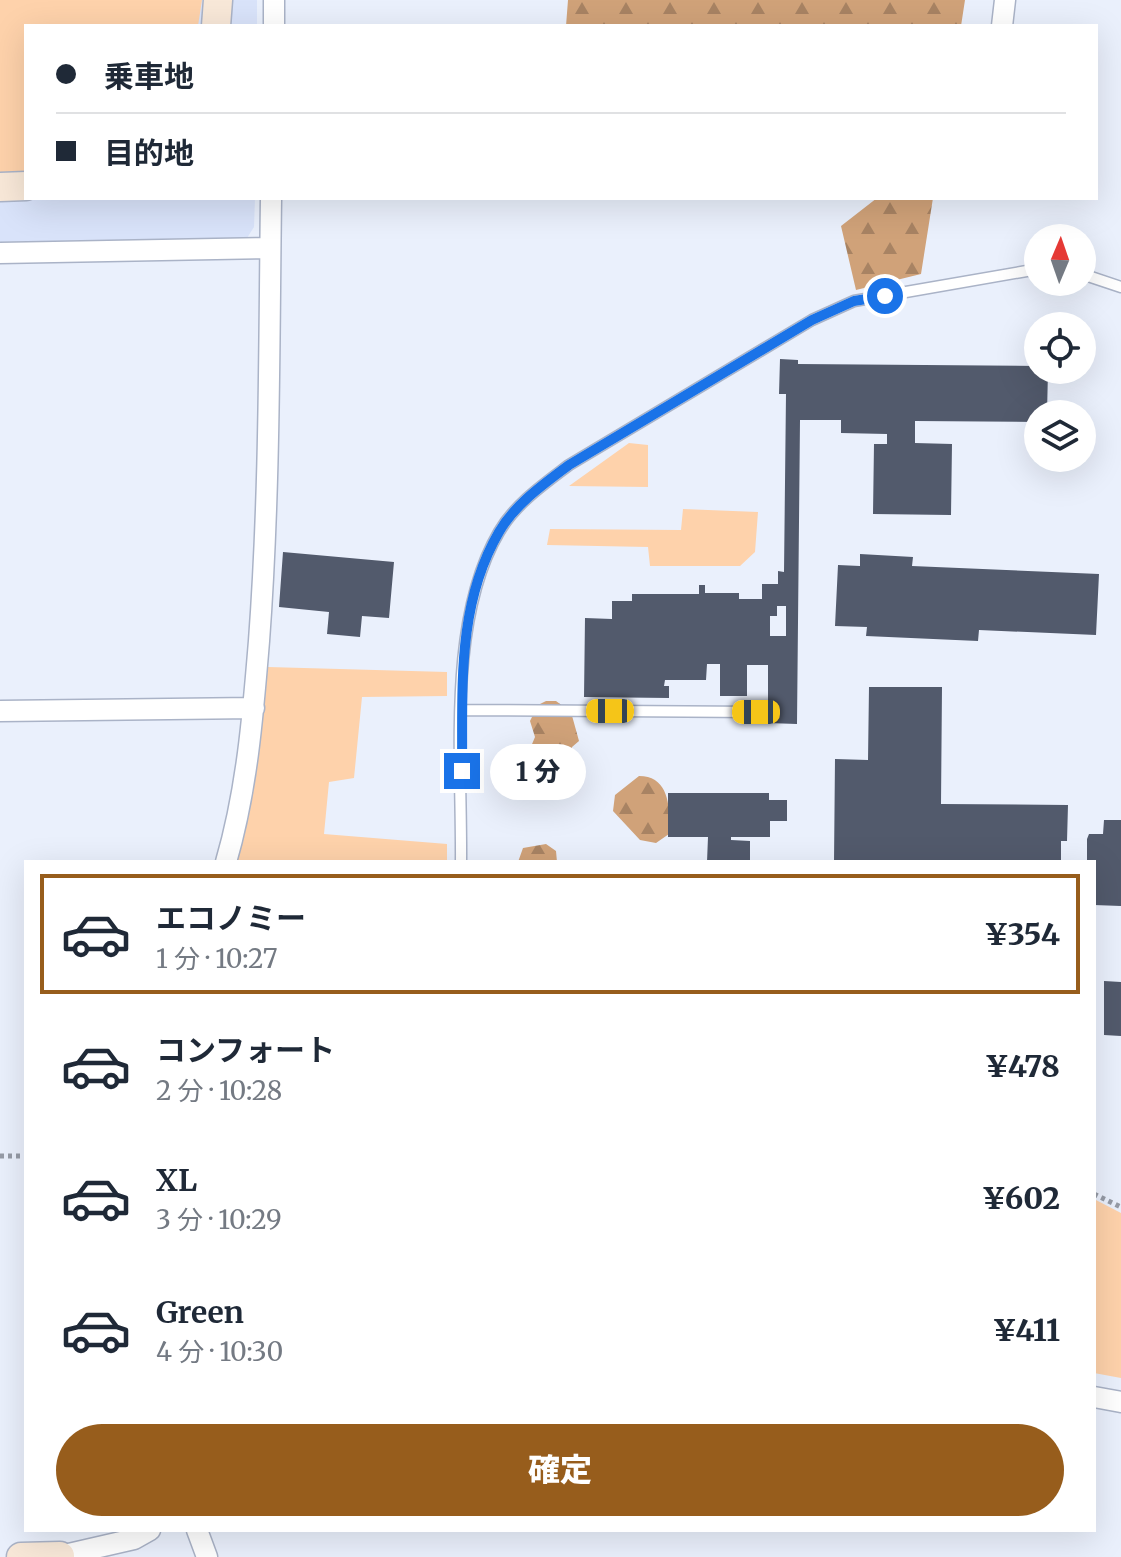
<!DOCTYPE html>
<html lang="ja">
<meta charset="utf-8">
<style>
:root{--surface:#fff;--page:#f2f2f3;--text:#1f2937;--muted:#747a83;--line:#e0e1e3;--accent:#975d1c}
body{margin:0;font-family:Merriweather,"Noto Sans JP",serif;background:var(--page);color:var(--text);height:100vh;display:flex;flex-direction:column;font-size:30px;white-space:nowrap}
*{box-sizing:border-box;margin:0}
p{font-size:26px;color:var(--muted)}
.icon{flex:none;width:44px;height:44px;fill:none;stroke:currentColor;stroke-width:2;stroke-linecap:round;stroke-linejoin:round}
.map{position:relative;flex:1;overflow:hidden}
.sheet{position:absolute;left:24px;top:860px;width:1072px;height:672px;display:flex;flex-direction:column;background:var(--surface);border-radius:0px;box-shadow:0 8px 32px #0002}
.sheet>*{flex:none}
.guide{position:absolute;left:24px;top:24px;width:1074px;height:176px;border-radius:0px;box-shadow:0 8px 32px #0002;display:grid;align-content:center;height:176px;padding:0 32px;background:var(--surface)}
.needle{width:52px;rotate:2deg}
.tools{position:absolute;left:1024px;top:224px;display:grid;gap:16px}
.tools a{display:grid;place-items:center;width:72px;height:72px;border-radius:50%;background:var(--surface);box-shadow:0 8px 32px #0002;font-size:40px}
.end{position:absolute;width:36px;height:36px;margin:-18px;border:10px solid #1a73e8;background:#fff;box-shadow:0 0 0 4px #fff}
.from{border-radius:50%}
.bubble{position:absolute;height:56px;border-radius:28px;background:var(--surface);box-shadow:0 8px 32px #0002;font-size:26px;font-weight:800;line-height:56px;text-align:center}
.car{position:absolute;width:24px;height:48px;margin:-24px -12px;border-radius:10px;box-shadow:0 0 6px 2px #0007;background:linear-gradient(#f5c518 24%,#345 0 40%,#f5c518 0 76%,#345 0 86%,#f5c518 0)}
.guide b{display:flex;align-items:center;gap:28px;height:76px;font-size:30px}
.guide b+b{border-top:2px solid var(--line)}
.guide i{width:20px;height:20px;background:var(--text)}
ul{padding:14px 0 0;list-style:none}
li{display:flex;align-items:center;gap:24px;height:120px;margin:0 16px 12px;padding:0 16px;border:4px solid transparent;border-radius:0px}
li div{flex:1}
li b{display:block;font-size:30px}
li em{font-style:normal;font-weight:800}
li.active{border-color:var(--accent)}
li>.icon{width:72px;height:72px;stroke-width:1.5}
.button{display:flex;gap:16px;margin-top:auto;padding:16px 32px}
.button a{flex:1;height:92px;border-radius:48px;background:var(--accent);color:#fff;font-size:32px;font-weight:800;line-height:92px;text-align:center}
.map>svg:first-child{display:block}
.built{fill:#d9e3fa}
.green{fill:#fed2ab}
.forest{fill:url(#forest-firs)}
.building{fill:#525a6c;fill-rule:evenodd}
.lines{fill:none;stroke-linecap:round;stroke-linejoin:round}
.lane-casing{stroke:#aab3c7;stroke-width:13}
.street-casing{stroke:#aab3c7;stroke-width:23}
.secondary-casing{stroke:#aab3c7;stroke-width:31}
.path{stroke:#969ba6;stroke-width:5;stroke-dasharray:4 4;stroke-linecap:butt}
.lane{stroke:#fff;stroke-width:10}
.street{stroke:#fff;stroke-width:20}
.secondary{stroke:#f8e8d8;stroke-width:28}
.route{stroke:#1a73e8;stroke-width:10}
</style>
<div class="map">
<svg width="1121" height="1557" viewBox="0 0 1121 1557">
<defs>
<pattern id="forest-firs" width="22" height="20" patternUnits="userSpaceOnUse" patternTransform="scale(2)"><rect width="22" height="20" fill="#d0a279"/><path d="M5 1l3.5 6h-7zM16 11l3.5 6h-7z" fill="#a88363"/></pattern>
</defs>
<rect width="100%" height="100%" fill="#eaf0fc"/>
<path class="built" d="M0,0h257v26h-231v172h229l-1,29 -7,11 -247,4z"/>
<path class="green" d="M0,0h202l-4,26h-172v159l-26,2z
M629,443l19,2v42l-79,-1z
M683,509l75,3 -3,40 -15,14h-90l-2,-19 -101,-2 3,-16 131,1z
M268,667l179,5v24l-85,1 -8,81 -25,4 -5,52 123,10v18h-212l14,-53z
M1094,1199l27,14v165l-27,-5z"/>
<path class="forest" d="M568,0h397l-4,26h-395z
M877,198h56l-12,76 -65,16 -15,-64z
M546,701h10l15,11 8,29 -7,6v10l-10,13h-22l-9,5 -9,-7 13,-31 -5,-16 8,-16z
M639,776c32,0 31,35 30,58l-13,9 -16,-3 -27,-29 2,-16z
M546,844l10,7 1,11h-39l5,-14z"/>
<path class="building" d="M780,359l18,1v4l240,2v4h10l-1,44h-9v8l-123,-1v22l37,1 -1,71 -78,-1 1,-70h13v-10l-46,-1v-13h-41l-3,304 -29,-1v-58h-21v31h-27v-32h-13l-1,16h-41l-1,6h5v12l-85,-1 1,-79 27,1v-18h20v-7h67v-9h6v8h34v6h23v-15h16v-13l6,1 2,-178h-7zM777,606h9v30h-16v-20h7z
M283,552l111,10 -5,56 -27,-2 -2,21 -33,-3 2,-22 -50,-5z
M860,554l53,3 -1,9 187,8 -3,61 -117,-5 -1,11 -112,-5 1,-9 -32,-1 3,-61 22,1z
M869,687h73l-1,117 127,1 -1,36h-6v21h-227l1,-103 33,1z
M668,793h101v7h18v21h-17v16h-39v3l19,1v21h-43l1,-25h-40z
M1104,820h17v86l-27,-1v-43h-7v-23l2,-5h14z
M1104,981l17,1v54l-17,-1z"/>
<g class="lines">
<defs>
<path id="lane" d="M1082,274l39,13
M463,710l293,2
M461,862c1,-101 -14,-242 38,-330 16,-28 45,-48 70,-67l243,-145 42,-19 184,-32"/>
<path id="street" d="M274,26v-26
M1002,26l3,-26
M0,253l270,-5
M0,711l254,-3
M226,862c21,-72 27,-147 33,-221 11,-148 10,-295 12,-443
M1094,1397l27,5
M197,1530l10,27
M60,1556l74,-17 16,-9"/>
<path id="secondary" d="M216,26l2,-26
M0,187l26,-1
M21,1557l39,-1"/>
</defs>
<use href="#lane" class="lane-casing"/>
<use href="#street" class="street-casing"/>
<use href="#secondary" class="secondary-casing"/>
<path class="path" d="M0,1156h26
M1094,1194l27,13"/>
<use href="#lane" class="lane"/>
<use href="#street" class="street"/>
<use href="#secondary" class="secondary"/>
</g>
<g class="lines">
<path class="route" d="M462,771c1,-81 -6,-165 37,-239 16,-28 45,-48 70,-67l243,-145 42,-19 31,-5"/>
</g>
</svg>
<div class="tools">
<a><svg class="needle" viewBox="-14 -14 28 28"><path d="M0-13l5 13h-10z" fill="#e53935"/><path d="M0 13l5-13h-10z" fill="#747a83"/></svg></a>
<a><svg class="icon" aria-label="locate" viewBox="0 0 24 24"><circle cx="12" cy="12" r="6"/><path d="M12 2v4M12 18v4M2 12h4M18 12h4"/></svg></a>
<a><svg class="icon" aria-label="layers" viewBox="0 0 24 24"><path d="M12 4l9 5-9 5-9-5zM3 14l9 5 9-5"/></svg></a>
</div>
<i class="end from" style="left:885px;top:296px"></i>
<i class="end" style="left:462px;top:771px"></i>
<div class="bubble" style="left:490px;top:744px;width:96px">1 分</div>
<i class="car" style="left:610px;top:711px;rotate:270deg"></i>
<i class="car" style="left:756px;top:712px;rotate:270deg"></i>
<div class="guide">
<b><i class="from"></i>乗車地</b>
<b><i></i>目的地</b>
</div>
<section class="sheet">
<ul>
<li class="active"><svg class="icon" aria-label="car" viewBox="0 0 24 24"><path d="M5 17H2v-5l4-1 3-4h7l3 4 3 1v5h-3M9 17h6M6 11h13"/><circle cx="7" cy="17" r="2"/><circle cx="17" cy="17" r="2"/></svg><div><b>エコノミー</b><p>1 分 · 10:27</p></div><em>¥354</em></li>
<li><svg class="icon" aria-label="car" viewBox="0 0 24 24"><path d="M5 17H2v-5l4-1 3-4h7l3 4 3 1v5h-3M9 17h6M6 11h13"/><circle cx="7" cy="17" r="2"/><circle cx="17" cy="17" r="2"/></svg><div><b>コンフォート</b><p>2 分 · 10:28</p></div><em>¥478</em></li>
<li><svg class="icon" aria-label="car" viewBox="0 0 24 24"><path d="M5 17H2v-5l4-1 3-4h7l3 4 3 1v5h-3M9 17h6M6 11h13"/><circle cx="7" cy="17" r="2"/><circle cx="17" cy="17" r="2"/></svg><div><b>XL</b><p>3 分 · 10:29</p></div><em>¥602</em></li>
<li><svg class="icon" aria-label="car" viewBox="0 0 24 24"><path d="M5 17H2v-5l4-1 3-4h7l3 4 3 1v5h-3M9 17h6M6 11h13"/><circle cx="7" cy="17" r="2"/><circle cx="17" cy="17" r="2"/></svg><div><b>Green</b><p>4 分 · 10:30</p></div><em>¥411</em></li>
</ul>
<div class="button"><a>確定</a></div>
</section>
</div>
